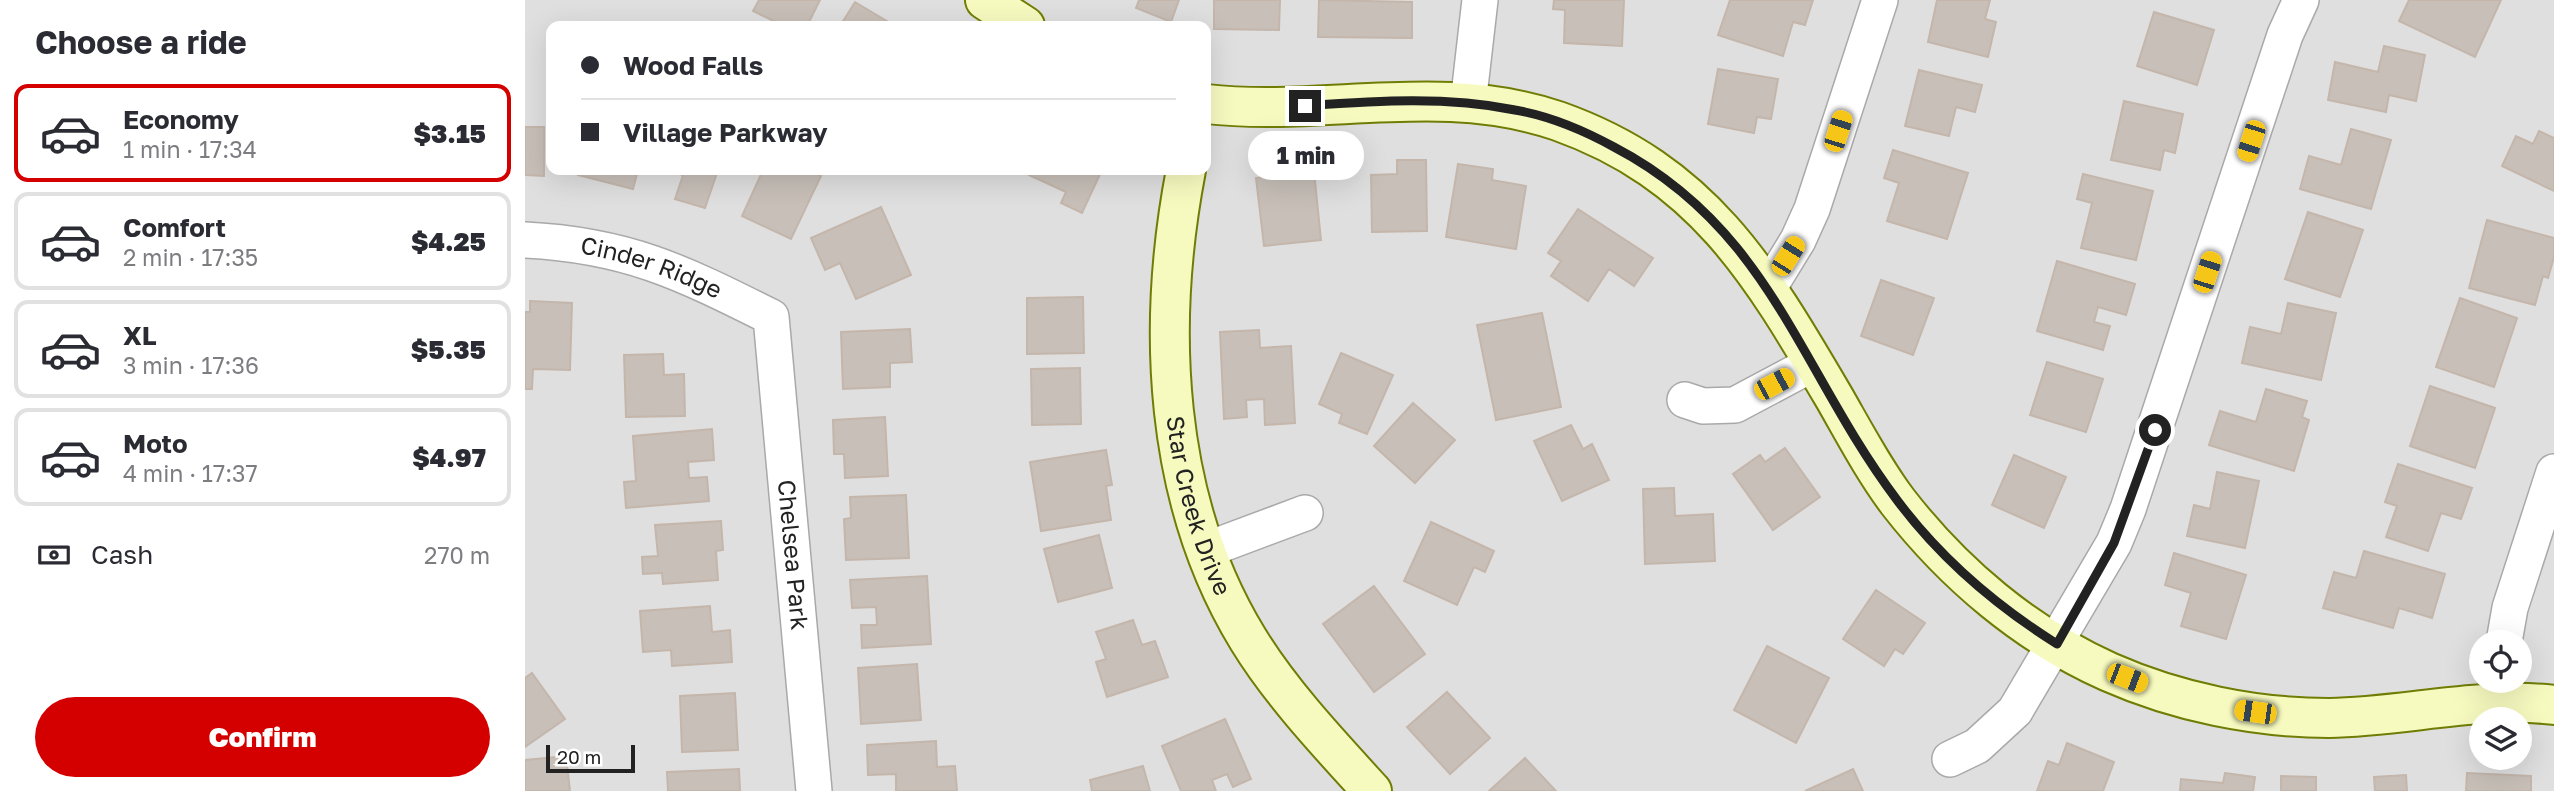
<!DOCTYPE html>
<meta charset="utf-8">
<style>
:root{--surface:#fff;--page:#f7f7f7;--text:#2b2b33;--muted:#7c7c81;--line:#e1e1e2;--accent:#d40000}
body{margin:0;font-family:"Golos Text",sans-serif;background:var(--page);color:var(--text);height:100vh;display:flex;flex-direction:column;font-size:26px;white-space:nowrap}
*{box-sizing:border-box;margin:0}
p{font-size:23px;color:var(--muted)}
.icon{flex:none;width:38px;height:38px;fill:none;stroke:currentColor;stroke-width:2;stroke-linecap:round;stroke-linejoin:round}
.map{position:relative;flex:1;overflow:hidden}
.panel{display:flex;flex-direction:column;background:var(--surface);width:525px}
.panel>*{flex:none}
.guide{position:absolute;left:21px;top:21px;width:665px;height:154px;border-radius:14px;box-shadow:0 7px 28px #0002;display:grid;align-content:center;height:154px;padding:0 35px;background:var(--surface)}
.controls{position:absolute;left:1944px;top:630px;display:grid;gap:14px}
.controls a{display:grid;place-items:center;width:63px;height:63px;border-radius:50%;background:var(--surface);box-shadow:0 7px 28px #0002;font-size:35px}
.scale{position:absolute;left:21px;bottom:18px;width:89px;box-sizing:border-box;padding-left:7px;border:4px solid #222;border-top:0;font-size:19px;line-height:24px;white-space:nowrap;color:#222;-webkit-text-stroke:5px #fff;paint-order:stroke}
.end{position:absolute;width:32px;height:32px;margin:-16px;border:9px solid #222;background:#fff;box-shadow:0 0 0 4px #fff}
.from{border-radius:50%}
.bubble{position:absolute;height:49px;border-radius:24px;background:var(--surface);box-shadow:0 7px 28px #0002;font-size:23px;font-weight:800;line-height:49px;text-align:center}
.car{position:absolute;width:21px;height:42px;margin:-21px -10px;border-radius:9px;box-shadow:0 0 5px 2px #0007;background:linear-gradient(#f5c518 24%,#345 0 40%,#f5c518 0 76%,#345 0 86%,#f5c518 0)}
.guide b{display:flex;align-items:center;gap:24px;height:66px;font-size:26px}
.guide b+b{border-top:2px solid var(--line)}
.guide i{width:18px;height:18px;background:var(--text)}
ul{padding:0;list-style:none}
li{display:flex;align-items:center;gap:21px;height:98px;margin:0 14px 10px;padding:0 21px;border:4px solid var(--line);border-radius:14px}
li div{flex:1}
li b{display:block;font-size:26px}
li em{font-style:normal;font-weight:800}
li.active{border-color:var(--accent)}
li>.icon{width:63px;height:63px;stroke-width:1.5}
h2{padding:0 35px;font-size:32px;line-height:84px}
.pay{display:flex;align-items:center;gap:18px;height:77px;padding:0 35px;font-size:26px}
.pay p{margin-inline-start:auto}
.button{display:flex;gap:14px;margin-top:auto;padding:14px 35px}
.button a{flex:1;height:80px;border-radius:42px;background:var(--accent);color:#fff;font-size:28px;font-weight:800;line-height:80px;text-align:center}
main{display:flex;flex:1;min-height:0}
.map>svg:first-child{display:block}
.residential{fill:#e0dfdf;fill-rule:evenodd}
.building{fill:#c7bfb8;stroke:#c4b6ab;stroke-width:2}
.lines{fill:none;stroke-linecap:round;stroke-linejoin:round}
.street-casing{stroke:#a9a9a9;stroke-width:38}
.secondary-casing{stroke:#707d05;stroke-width:42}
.street{stroke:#fff;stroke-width:35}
.secondary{stroke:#f7fabf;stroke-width:38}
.route{stroke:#222;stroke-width:9}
.labels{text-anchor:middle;stroke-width:6;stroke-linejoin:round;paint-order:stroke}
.street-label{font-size:24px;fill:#222;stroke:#fff}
</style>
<main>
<section class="panel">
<h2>Choose a ride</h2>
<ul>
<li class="active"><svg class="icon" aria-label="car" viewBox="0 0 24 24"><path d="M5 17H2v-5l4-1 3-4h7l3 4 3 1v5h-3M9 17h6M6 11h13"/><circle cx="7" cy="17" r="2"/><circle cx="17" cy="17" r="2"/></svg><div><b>Economy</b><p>1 min · 17:34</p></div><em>$3.15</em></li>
<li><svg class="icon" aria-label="car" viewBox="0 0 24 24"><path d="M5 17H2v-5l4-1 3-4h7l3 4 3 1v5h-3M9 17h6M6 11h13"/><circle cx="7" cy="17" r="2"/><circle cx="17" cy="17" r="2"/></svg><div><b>Comfort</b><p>2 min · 17:35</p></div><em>$4.25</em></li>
<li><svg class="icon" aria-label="car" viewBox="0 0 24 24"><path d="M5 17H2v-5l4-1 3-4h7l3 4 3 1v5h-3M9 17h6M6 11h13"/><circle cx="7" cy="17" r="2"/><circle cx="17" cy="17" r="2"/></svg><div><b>XL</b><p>3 min · 17:36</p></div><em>$5.35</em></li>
<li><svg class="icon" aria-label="car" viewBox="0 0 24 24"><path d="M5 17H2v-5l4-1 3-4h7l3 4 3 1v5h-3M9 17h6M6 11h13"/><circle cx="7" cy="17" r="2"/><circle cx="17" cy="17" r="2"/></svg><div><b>Moto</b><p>4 min · 17:37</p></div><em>$4.97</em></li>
</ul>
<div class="pay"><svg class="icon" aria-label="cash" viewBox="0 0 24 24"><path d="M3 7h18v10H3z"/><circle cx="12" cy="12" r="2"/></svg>Cash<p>270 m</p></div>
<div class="button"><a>Confirm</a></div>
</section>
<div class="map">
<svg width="2029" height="791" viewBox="0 0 2029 791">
<rect width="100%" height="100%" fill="#f2efe9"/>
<path class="residential" d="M0,0h2029v791h-2029zM26,26h655v144h-655zM1956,642h39v39h-39zM1956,719h39v39h-39z"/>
<path class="building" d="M234,0h61l-13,26h-23l-31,-15z
M614,0h40l-8,22 -35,-14z
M689,0h66l-1,30 -65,-1z
M794,0l93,2v36l-94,-1z
M1029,0h70l-2,46 -58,-3 1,-33 -12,-1z
M1205,0h83l-8,25 -12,-3 -10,34 -65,-21z
M1412,0h53l-5,19 11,3 -8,35 -60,-15z
M1884,0h92l-26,57 -76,-36z
M330,2l40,24h-55z
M1629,12l60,18 -17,55 -60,-19z
M1859,46l41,9 -9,46 -27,-6 -3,17 -58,-12 7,-38 43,10z
M1193,69l60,10 -7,40 -14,-2 -3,16 -46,-9z
M1394,70l63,15 -7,27 -19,-5 -7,29 -44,-10z
M1599,101l59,13 -8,39 -11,-3 -4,20 -49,-10z
M0,127h19v49l-19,-1z
M1826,129l40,11 -20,69 -71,-20 9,-33 32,9z
M2014,131l15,7v53l-52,-25 14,-30 17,8z
M1368,150l75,23 -21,66 -60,-18 12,-38 -15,-5z
M872,160h29l1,71 -55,1 -1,-57 26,-1z
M933,164l35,5 -1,11 34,6 -10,63 -70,-12z
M54,170h59l-5,19 -55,-14z
M140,170h53l-13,38 -30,-9 8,-24z
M238,170h45l13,6 -30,63 -49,-23z
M507,170h70l-20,43 -21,-10 5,-11 -37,-17z
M789,171l7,69 -57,6 -8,-68z
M1558,174l70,17 -17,69 -55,-12 11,-45 -15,-4z
M356,207l30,68 -55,24 -16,-36 -15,7 -14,-32z
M1053,209l75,49 -19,28 -25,-17 -21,32 -37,-25 10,-15 -13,-8z
M1783,212l55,18 -23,67 -55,-18z
M1962,220l67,18v19l-6,21 -5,-2 -8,29 -66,-17z
M1532,261l78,23 -9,31 -28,-8 -4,15 16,4 -7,24 -66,-19z
M1356,280l53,18 -21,57 -52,-19z
M558,297l1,56 -57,1v-56z
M1935,298l57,20 -23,69 -58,-20z
M5,301l42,2 -2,67 -37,-1 -1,20h-7v-77h5z
M1763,303l48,10 -15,67 -79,-17 8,-36 31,7z
M1017,313l19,94 -65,13 -19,-95z
M385,329l2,33 -22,1v24l-47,2 -2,-57z
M734,330l1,18 31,-2 4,77 -30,2 -1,-26 -18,1 1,17 -23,2 -4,-87z
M816,353l52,22 -26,59 -28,-11 3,-9 -23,-10z
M138,354l1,21 20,-1 1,42 -59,1 -2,-62z
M1522,362l56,17 -17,53 -56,-17z
M555,368l1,56 -49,1 -1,-56z
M1905,386l65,22 -20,60 -65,-22z
M1741,389l41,12 -5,16 7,3 -15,51 -85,-26 11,-34 36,11z
M888,403l42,37 -40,43 -41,-37z
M360,417l3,59 -43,2 -1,-24h-10l-1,-34z
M1046,425l12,24 9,-5 17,36 -47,21 -28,-60z
M187,429l2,31 -26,2 1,16 18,-1 2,24 -83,7 -2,-26 12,-1 -3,-45z
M1260,448l35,49 -47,33 -40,-56 27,-19 5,7z
M581,450l6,35 -6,1 5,34 -70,11 -11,-69z
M1489,455l52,22 -22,51 -52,-23z
M1873,464l74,24 -11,31 -20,-6 -13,38 -42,-14 11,-31 -12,-4z
M1692,472l42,9 -14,67 -58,-12 7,-31 16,4z
M1149,488l1,28 38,-2 2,47 -70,3 -2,-75z
M381,495l3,63 -63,2 -2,-41 7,-1 -1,-21z
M196,521l2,29 -7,1 2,29 -55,4 -1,-11 -19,1 -1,-17 16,-1 -3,-31z
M906,522l63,29 -9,21 -11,-5 -17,38 -53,-24z
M574,535l13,53 -54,14 -14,-53z
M1839,551l81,23 -13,44 -33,-10 -6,20 -70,-20 11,-36 22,6z
M1649,553l72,22 -20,64 -45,-13 10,-33 -26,-8z
M402,576l4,68 -69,4 -1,-23h16l-1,-18 -24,1 -2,-28z
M849,586l51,68 -51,38 -51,-68z
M1351,590l49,33 -22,31 -8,-5 -11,17 -41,-27z
M185,606l2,26 18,-2 2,32 -60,4 -1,-16 -28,2 -3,-41z
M608,620l9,25 13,-4 13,36 -61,20 -11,-35 10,-3 -10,-27z
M1242,646l62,32 -33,65 -62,-33z
M392,664l4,56 -60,4 -3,-56z
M7,673l33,46 -40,28v-69z
M922,692l43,46 -40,36 -43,-47z
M210,693l3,57 -56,2 -2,-56z
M700,719l26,60 -18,8 -6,-13 -15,6 4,11h-35l-19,-45z
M411,741l1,26 18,-1 2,25h-61v-17l-28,1 -1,-30z
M1542,743l47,19 -11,29h-66l11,-30 11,4z
M41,756l4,35h-45v-31z
M1000,758l31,33h-67z
M618,766l7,25h-58l-2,-11z
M214,769l1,22h-72l-1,-19z
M1328,769l10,22h-58z
M1700,773l30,4 -2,14h-73l1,-12 42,4z
M1942,773l64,3v15h-65z
M1881,775l1,16h-32l-1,-14z
M1756,776l35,1v14h-35z"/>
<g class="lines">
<defs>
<g id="street">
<path d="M943,104l12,-104"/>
<path id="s1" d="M0,240c102,5 156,32 246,77l43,474"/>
<path d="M1243,289l30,-49 14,-31 68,-209"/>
<path d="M1160,400l18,6 32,-1 79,-42"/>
<path d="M681,550l99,-37"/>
<path d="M1979,642l6,-34 44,-136"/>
<path d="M1425,759l27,-13 38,-35 99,-168 14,-34 157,-474 16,-35"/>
</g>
<g id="secondary">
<path d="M460,0l40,26"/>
<path d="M681,104c118,13 235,-23 352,17 146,52 203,152 277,278 20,35 39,71 63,103 56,72 128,133 211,170 68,30 146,46 220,46 75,-1 151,-22 225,-13"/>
<path id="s2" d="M661,170c-30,156 -23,330 62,469 33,54 81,105 124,152"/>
</g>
</defs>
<use href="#street" class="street-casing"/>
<use href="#secondary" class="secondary-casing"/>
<use href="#street" class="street"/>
<use href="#secondary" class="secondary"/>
</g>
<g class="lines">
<path class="route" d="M780,106c71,-5 140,-10 210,4 35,6 68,20 99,37 157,82 185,223 283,353 44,59 98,105 160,144l57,-101 41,-113"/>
</g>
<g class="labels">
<g class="street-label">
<text dy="8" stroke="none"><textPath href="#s1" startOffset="130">Cinder Ridge</textPath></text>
<text dy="8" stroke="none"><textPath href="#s2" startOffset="340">Star Creek Drive</textPath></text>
<text dy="8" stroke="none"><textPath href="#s1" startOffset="499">Chelsea Park</textPath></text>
</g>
</g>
</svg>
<div class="controls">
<a><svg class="icon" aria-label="locate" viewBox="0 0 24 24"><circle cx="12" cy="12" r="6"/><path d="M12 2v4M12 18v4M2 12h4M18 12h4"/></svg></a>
<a><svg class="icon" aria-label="layers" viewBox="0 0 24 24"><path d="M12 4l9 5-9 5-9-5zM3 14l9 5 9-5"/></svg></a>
</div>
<div class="scale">20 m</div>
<i class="end from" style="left:1630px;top:430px"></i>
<i class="end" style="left:780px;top:106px"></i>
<div class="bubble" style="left:723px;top:131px;width:116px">1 min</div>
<i class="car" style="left:1313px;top:131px;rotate:18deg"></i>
<i class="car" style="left:1726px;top:141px;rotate:198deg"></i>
<i class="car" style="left:1263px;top:256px;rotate:32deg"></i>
<i class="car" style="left:1682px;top:272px;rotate:18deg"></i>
<i class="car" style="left:1249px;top:384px;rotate:62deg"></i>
<i class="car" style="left:1602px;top:678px;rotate:111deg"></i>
<i class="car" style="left:1730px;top:712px;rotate:278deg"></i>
<div class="guide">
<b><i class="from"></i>Wood Falls</b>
<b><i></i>Village Parkway</b>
</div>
</div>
</main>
